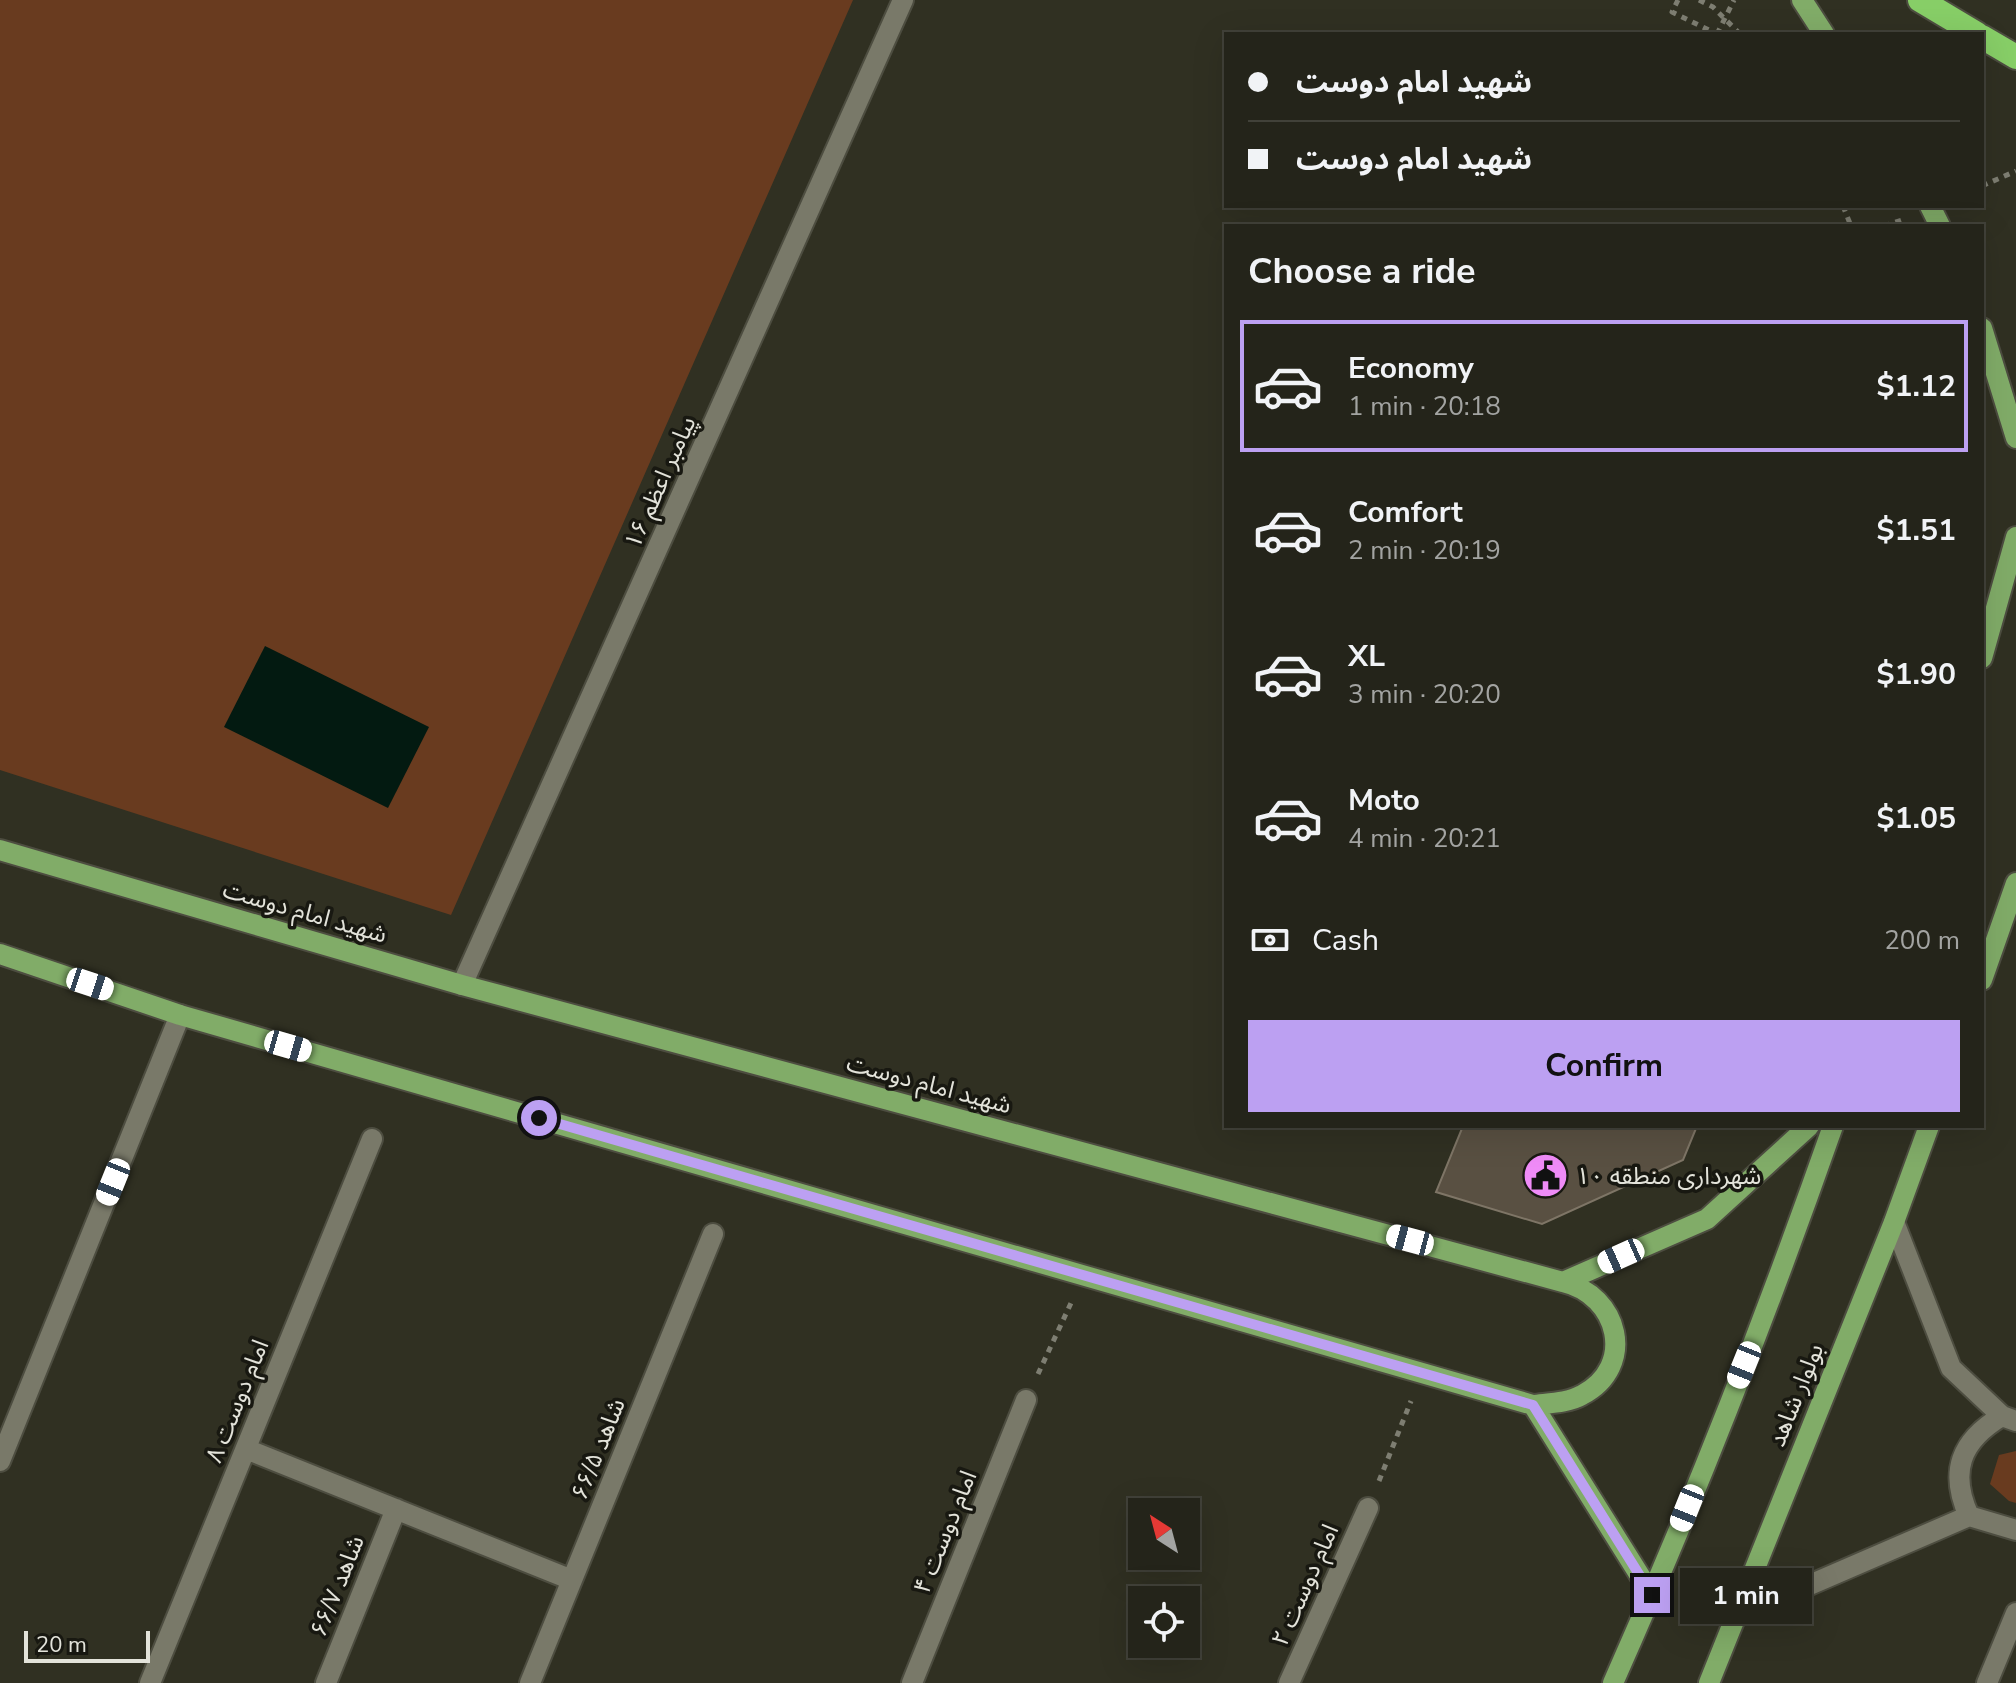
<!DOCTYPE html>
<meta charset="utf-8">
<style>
:root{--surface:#24241a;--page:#303027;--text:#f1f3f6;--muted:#a3a4a2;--line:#414139;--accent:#bca0f2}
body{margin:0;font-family:"Nunito Sans","Noto Sans Arabic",sans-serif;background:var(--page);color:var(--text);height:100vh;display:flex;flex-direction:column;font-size:30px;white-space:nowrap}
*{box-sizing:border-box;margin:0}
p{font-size:26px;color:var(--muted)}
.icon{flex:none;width:44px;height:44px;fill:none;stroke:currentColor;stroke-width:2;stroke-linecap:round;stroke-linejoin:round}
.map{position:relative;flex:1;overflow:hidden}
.details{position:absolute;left:1224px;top:224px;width:760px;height:904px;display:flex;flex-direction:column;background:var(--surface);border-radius:0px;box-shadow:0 8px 32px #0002,0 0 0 2px var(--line)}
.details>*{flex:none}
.banner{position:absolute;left:1224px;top:32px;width:760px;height:176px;border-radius:0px;box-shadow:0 8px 32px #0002,0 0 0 2px var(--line);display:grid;align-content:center;height:176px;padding:0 24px;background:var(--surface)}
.needle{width:52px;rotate:324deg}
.tools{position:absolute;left:1128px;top:1498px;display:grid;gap:16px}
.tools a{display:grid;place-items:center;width:72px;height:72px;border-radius:0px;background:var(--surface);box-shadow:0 8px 32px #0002,0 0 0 2px var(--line);font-size:40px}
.scale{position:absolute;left:24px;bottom:20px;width:126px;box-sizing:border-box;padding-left:8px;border:4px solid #e3e3da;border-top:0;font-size:22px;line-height:28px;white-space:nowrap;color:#e3e3da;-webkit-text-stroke:6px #181811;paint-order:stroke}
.end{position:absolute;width:36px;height:36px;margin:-18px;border:10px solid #bca0f2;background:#111;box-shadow:0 0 0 4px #111}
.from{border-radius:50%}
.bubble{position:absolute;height:56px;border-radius:0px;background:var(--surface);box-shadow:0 8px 32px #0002,0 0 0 2px var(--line);font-size:26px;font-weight:700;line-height:56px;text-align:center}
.car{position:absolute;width:24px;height:48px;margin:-24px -12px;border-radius:10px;box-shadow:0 0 6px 2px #0007;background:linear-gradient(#fff 24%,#345 0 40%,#fff 0 76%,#345 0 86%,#fff 0)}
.banner b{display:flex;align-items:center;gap:28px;height:76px;font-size:30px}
.banner b+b{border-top:2px solid var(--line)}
.banner i{width:20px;height:20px;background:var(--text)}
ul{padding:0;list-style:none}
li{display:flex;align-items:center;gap:24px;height:132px;margin:0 16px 12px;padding:0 8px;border:4px solid transparent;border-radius:0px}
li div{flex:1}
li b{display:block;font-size:30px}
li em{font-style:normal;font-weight:700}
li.selected{border-color:var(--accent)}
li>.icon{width:72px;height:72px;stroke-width:1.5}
h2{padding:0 24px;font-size:36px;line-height:96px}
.pay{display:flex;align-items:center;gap:20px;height:88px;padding:0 24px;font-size:30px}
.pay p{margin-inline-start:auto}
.button{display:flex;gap:16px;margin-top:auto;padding:16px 24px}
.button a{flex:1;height:92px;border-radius:0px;background:var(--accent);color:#111;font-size:32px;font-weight:700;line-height:92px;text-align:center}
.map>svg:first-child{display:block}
.green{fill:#693b1f}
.water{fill:#031a11}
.building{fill:#595042;stroke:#7e7566;stroke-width:2}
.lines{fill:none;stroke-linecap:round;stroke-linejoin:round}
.minor-casing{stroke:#4d4d40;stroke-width:24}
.major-casing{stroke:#4d4d40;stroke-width:24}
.highway-casing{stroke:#4d4d40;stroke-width:28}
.path{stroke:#7e7e72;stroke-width:5;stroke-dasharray:6 6;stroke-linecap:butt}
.minor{stroke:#797969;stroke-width:20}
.major{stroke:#81ac68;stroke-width:20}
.highway{stroke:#87ce67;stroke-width:24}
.path-bridge{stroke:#7e7e72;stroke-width:5;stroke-dasharray:6 6;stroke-linecap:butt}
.route{stroke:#bca0f2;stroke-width:10}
.labels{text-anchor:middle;stroke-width:7;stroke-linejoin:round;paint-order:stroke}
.street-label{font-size:24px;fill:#e3e3da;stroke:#181811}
.poi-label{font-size:24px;fill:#e3e3da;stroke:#181811;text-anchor:start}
</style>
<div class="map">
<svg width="2016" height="1683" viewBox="0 0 2016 1683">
<rect width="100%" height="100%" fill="#303022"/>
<path class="green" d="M0,0h853l-402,915 -451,-145z
M2016,1451v52l-7,-2 -19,-17 9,-29z"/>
<path class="water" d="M265,646l164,81 -41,81 -164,-81z"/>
<path class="building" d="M1463,1126h234l-14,34 -141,64 -106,-32z"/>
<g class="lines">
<defs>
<path id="minor" d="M462,985l441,-985
M1894,1222l57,146 51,48 14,5
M246,1449l326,131
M0,1461l180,-446
M1969,1516c-20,-44 -9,-75 33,-100
M1733,1618l236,-102 47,14
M150,1683l222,-544
M326,1683l70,-174
M530,1683l183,-449
M912,1683l114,-283
M1289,1683l79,-175
M1987,1683l29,-70"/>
<path id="major" d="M1802,0l22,34
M1930,206l10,20
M1982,328l34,110
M1982,658l34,-121
M0,850l462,135 1101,297 144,-63 102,-93
M0,954l180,61 1353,390 119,190
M1982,980l34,-97
M1533,1405c16,-2 35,-2 49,-10 55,-29 37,-100 -19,-113
M1613,1683c81,-182 154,-369 220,-557
M1709,1683l185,-461 35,-96"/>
<path id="highway" d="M1920,0l57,34
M1982,37l34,20"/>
</defs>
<use href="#minor" class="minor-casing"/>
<use href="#major" class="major-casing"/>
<use href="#highway" class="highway-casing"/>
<path class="path" d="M1678,0l-6,12 45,22
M1699,0l14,7 27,27
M1982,186l34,-15
M1843,206l8,20
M1884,226l18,-6
M1038,1374l33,-71
M1379,1481l32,-80"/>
<use href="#minor" class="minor"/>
<use href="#major" class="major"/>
<use href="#highway" class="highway"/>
<path class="path-bridge" d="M1717,34l17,-34"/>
</g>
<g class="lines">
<path class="route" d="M539,1118l994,287 119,190"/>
</g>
<defs>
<symbol id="civic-disc" viewBox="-11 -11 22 22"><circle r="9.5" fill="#ef8bf7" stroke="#181811"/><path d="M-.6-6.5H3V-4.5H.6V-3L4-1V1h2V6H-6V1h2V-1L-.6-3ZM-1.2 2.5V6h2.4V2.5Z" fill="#111"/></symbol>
</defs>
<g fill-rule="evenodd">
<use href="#civic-disc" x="1520" y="1150" width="51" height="51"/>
</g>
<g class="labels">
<g class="street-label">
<text transform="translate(660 482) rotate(-66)" y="8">پیامبر اعظم ۱۶</text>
<text transform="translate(305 912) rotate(16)" y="8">شهید امام دوست</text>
<text transform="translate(929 1084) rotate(15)" y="8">شهید امام دوست</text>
<text transform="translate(1796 1395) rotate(-68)" y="8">بولوار شاهد</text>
<text transform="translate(237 1401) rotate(-68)" y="8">امام دوست ۸</text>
<text transform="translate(598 1449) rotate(-68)" y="8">شاهد ۶۶/۵</text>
<text transform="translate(945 1532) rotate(-68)" y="8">امام دوست ۴</text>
<text transform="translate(1305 1585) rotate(-66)" y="8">امام دوست ۲</text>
<text transform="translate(337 1586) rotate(-68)" y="8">شاهد ۶۶/۷</text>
</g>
<g class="poi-label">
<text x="1576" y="1184">شهرداری منطقه ۱۰</text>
</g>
</g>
</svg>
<div class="tools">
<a><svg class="needle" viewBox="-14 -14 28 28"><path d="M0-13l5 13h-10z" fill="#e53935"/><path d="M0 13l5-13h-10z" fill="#a3a4a2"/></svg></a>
<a><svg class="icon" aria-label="locate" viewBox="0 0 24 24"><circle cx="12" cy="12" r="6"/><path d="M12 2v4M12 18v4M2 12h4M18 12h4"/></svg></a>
</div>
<div class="scale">20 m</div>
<i class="end from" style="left:539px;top:1118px"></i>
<i class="end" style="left:1652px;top:1595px"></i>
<div class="bubble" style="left:1680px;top:1568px;width:132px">1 min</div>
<i class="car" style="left:90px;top:984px;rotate:108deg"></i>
<i class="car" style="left:288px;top:1046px;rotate:106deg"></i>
<i class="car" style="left:113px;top:1182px;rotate:202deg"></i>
<i class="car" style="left:1410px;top:1240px;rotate:285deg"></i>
<i class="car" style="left:1621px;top:1256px;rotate:246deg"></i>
<i class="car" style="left:1744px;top:1365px;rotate:202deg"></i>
<i class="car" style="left:1687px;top:1508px;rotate:202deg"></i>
<div class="banner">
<b><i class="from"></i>شهید امام دوست</b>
<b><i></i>شهید امام دوست</b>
</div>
<section class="details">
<h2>Choose a ride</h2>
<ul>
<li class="selected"><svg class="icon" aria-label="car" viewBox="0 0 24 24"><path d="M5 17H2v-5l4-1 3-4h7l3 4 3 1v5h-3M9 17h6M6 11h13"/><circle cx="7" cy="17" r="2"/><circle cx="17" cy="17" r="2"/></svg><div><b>Economy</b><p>1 min · 20:18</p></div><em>$1.12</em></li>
<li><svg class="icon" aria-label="car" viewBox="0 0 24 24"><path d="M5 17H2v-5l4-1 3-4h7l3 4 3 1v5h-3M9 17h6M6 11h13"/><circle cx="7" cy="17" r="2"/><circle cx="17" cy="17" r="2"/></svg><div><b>Comfort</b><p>2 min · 20:19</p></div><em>$1.51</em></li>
<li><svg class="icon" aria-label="car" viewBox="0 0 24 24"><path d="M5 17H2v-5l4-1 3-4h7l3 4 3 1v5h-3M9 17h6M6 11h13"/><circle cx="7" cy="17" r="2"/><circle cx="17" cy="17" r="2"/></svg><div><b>XL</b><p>3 min · 20:20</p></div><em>$1.90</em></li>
<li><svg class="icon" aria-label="car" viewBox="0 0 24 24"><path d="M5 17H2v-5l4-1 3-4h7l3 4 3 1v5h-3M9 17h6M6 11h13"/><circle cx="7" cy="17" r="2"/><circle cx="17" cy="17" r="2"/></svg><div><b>Moto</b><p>4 min · 20:21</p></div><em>$1.05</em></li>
</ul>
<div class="pay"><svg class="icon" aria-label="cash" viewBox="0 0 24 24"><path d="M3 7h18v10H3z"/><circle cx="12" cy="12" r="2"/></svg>Cash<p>200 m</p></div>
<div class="button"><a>Confirm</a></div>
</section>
</div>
